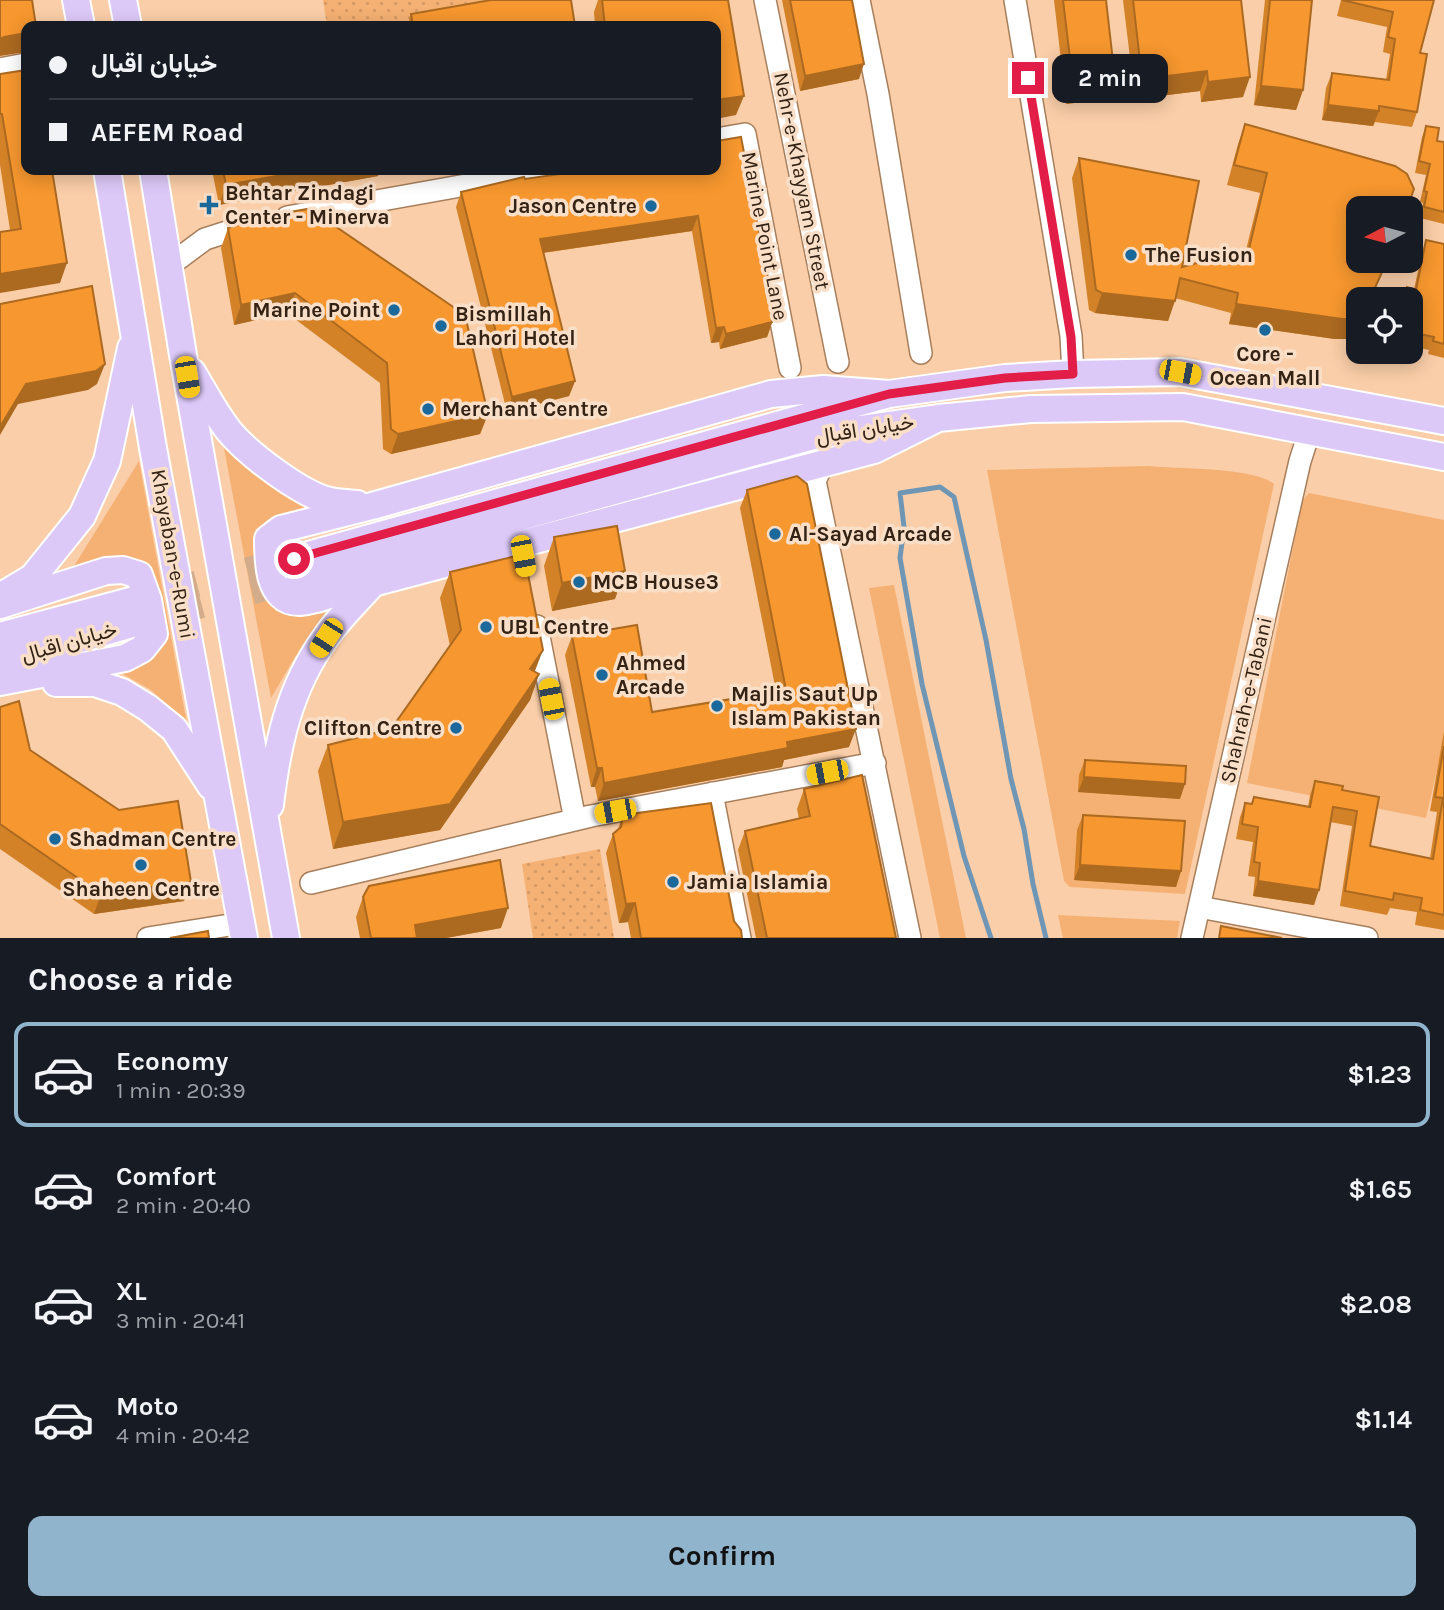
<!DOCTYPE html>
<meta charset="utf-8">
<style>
:root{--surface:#171b24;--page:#20242c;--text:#f1f3f6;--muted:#9ea1a6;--line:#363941;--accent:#91b4cd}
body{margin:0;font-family:Karla,Vazirmatn,sans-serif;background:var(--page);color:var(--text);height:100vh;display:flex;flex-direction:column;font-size:26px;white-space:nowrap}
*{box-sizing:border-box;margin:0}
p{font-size:23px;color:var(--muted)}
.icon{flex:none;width:38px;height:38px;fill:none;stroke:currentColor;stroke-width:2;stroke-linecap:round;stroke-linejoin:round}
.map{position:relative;height:938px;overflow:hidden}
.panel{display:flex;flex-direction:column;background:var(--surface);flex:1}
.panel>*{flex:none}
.guide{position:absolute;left:21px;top:21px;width:700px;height:154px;border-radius:14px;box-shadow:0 4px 18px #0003;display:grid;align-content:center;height:154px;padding:0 28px;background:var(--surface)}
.needle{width:46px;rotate:264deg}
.controls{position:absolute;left:1346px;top:196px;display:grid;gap:14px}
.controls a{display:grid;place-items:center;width:77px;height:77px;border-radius:14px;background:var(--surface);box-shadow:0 4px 18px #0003;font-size:35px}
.end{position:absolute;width:32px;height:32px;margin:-16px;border:9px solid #e11d48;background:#fff;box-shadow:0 0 0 4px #fff}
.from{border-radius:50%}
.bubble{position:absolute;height:49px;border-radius:14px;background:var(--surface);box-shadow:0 4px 18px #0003;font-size:23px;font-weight:700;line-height:49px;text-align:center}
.car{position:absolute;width:21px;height:42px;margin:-21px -10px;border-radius:9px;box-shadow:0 0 5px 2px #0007;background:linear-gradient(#f5c518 24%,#345 0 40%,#f5c518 0 76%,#345 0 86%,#f5c518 0)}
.guide b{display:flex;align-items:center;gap:24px;height:66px;font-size:26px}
.guide b+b{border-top:2px solid var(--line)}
.guide i{width:18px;height:18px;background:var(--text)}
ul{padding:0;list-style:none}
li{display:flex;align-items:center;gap:21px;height:105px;margin:0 14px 10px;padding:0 14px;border:4px solid transparent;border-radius:14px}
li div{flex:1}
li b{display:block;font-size:26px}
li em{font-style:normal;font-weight:700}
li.on{border-color:var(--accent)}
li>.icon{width:63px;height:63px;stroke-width:1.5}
h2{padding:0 28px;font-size:32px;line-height:84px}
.button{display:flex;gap:14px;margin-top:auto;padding:14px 28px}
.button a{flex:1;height:80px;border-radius:14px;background:var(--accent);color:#111;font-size:28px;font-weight:700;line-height:80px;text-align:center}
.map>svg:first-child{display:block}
.grass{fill:#f5b173}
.park{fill:url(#park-dots)}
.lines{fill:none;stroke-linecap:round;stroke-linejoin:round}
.stream{stroke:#7096b5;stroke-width:5}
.major-tunnel{stroke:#d2ac8b;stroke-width:26;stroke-dasharray:26 13;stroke-linecap:butt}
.minor-casing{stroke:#a77f5c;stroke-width:24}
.major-casing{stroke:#fff;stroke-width:30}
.minor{stroke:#fff;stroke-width:21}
.major{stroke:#ddc9f8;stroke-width:26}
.wall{fill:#d48228}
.shaded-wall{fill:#ac6a21}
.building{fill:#f6972f;stroke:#ac6a21;stroke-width:2}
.route{stroke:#e11d48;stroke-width:9}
.poi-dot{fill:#1b689b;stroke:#fadfc8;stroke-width:2.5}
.labels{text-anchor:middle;stroke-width:7;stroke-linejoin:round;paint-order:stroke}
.street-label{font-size:21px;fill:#342315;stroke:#fadfc8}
.poi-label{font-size:21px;font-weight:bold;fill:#342315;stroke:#fadfc8;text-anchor:start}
</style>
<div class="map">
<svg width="1444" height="938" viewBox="0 0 1444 938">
<defs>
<pattern id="park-dots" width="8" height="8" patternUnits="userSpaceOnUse" patternTransform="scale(1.75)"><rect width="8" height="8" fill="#f5b173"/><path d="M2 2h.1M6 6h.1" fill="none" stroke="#d39863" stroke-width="1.8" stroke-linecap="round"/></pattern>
</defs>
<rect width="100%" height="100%" fill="#facea8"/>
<path class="grass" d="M223,443l91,63 -39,12 -19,13 -2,17 9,48 19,15 28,4 16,-2 -31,44 -24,41z
M139,461l48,263 -36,-34 -30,-17 25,-16 -3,-94 -14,-6 -58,14z
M1148,466c29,3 105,1 126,18l-89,410 -115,-7 -6,-6 -77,-411z
M1309,493l135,27v219l-18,79 -179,-35 55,-282z
M894,585l72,353h-26l-71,-350z
M1058,915l122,6 -3,17h-114z"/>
<path class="park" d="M323,0h209l-154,26h-51z
M600,849l14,89h-81l-11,-74z"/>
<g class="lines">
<path class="stream" d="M991,938l-27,-82 -42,-172 -22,-126 4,-31 -4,-34 40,-6 14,10 32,143 25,139 13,50 9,55 13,54"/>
<path class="major-tunnel" d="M134,600l157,-41
M139,622l155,-42"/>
<defs>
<path id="minor" d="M765,0l73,362
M859,0l19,94 43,259
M1015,0l56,336 2,38
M0,69l26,-5
M716,139l29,-5 45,234
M287,217l263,-47
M170,265l35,-26 47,-15
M817,435l6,29 -8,17 95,457
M537,626l38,194
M712,793l28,145
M311,883l280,-67 284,-53
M1199,907l168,31
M148,938l94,-15
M1192,938l108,-477 10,-31"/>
<path id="major" d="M76,0l5,26
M123,0l5,26
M107,170l46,278 91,490
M153,170l30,185 103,583
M192,372c12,20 23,41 37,59 19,23 73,64 101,70 9,2 18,2 27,3
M889,394l-66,-5 -52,5 -399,112 -91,23 -13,10c0,22 0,63 31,63 12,0 32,-8 44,-11l531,-141 64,-32
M294,559l595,-165 116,-16 68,-4 107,-2 264,49
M299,578l518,-143 121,-17 93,-9 152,-2 261,50
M5,594l28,-17 49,-61 25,-55 24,-113
M0,605l106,-34 17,-1 16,5 9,25 6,34 -12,15 -17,9 -125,24
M0,636l134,-36
M0,662l139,-40
M56,683h39l27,9 26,16 26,21 37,57
M270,805c7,-60 19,-117 56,-168 13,-19 30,-35 46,-53"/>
</defs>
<use href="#minor" class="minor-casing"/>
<use href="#major" class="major-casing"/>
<use href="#minor" class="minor"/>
<use href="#major" class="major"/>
</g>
<path class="wall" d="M598,0h130l8,115 -20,-89h-121l-1,-14z
M782,0h70l7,79 -59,12z
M1054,0h52l2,99 -42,5z
M1123,0h118l2,97 -42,5 -1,-11 -65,8z
M1265,0h47l-9,90 -7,20 -42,-5z
M1341,0h93l-14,53 -3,59 -5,15 -37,-5 -2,4 -51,-6 4,-32 6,-15 54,7 4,-26 -7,-2 4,-25 -50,-11z
M411,14l164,12h-168z
M0,74l60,209 -50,-53 -10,-65z
M1245,124l109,212 -4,3h-15l-106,-15 2,-11 -56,-15 -7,23 -73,-8 -6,-3 -17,-132 7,-20 103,109 64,-17 14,-57 -33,-8 11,-41z
M1426,126l11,15 7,1v82l-24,-6 3,-15 -3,-1 6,-27 -11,-2 7,-36z
M212,170h168l-2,6 -159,29z
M716,170l59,144 -8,23 -47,12 -1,-7 -8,1 -19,-112 -149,22 32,128 -6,15 -62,16 -51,-205 5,-15 64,-13z
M228,228l260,186 -8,20 -89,20 -8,-5 -3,-66 -93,-70 -53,12 -13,-77z
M1426,240l18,4v114l-16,-4 1,-4 -19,-4v-47h-8l5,-12 7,2 8,-36z
M747,490l102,257 -65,13 -2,7 -184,34 -3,-14h-4l-26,-132 7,-19 80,76 124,-21 -36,-183z
M554,537l61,62 -63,12 -8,-45z
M450,572l85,100 4,2 -9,26 -90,130 -107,19 -15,-78 10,-26 63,-16 59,-83 -10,-48z
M0,707l30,43 154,151 -90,13 -94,-65z
M1444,731v199l-29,-5 2,-13 -27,-4 -3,7 -47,-9 12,-80 -22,-4 -16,83 -61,-9 2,-19 -7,-1 5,-34 -17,-3 4,-22 5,-14 63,4 2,-12 5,-14 27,9 37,7 -9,49 60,12 7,-46 -7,-1z
M1085,760l95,39 -102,-7 1,-17z
M804,789l92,149h-140l-18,-88 7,-19 54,-12 -2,-10z
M623,815l111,106 8,17h-111l-3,-16 -9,1 -13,-70 7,-19 5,-5z
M1083,815l98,56 -5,16 -102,-7 3,-50z
M363,897l138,31 -55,10h-86l-4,-21z"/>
<path class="shaded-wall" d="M26,33v19l-26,4v-17l4,-2z
M864,64l-5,15 -59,12 5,-15z
M1207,71l-7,20 -65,8 7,-20z
M1250,77l-7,20 -42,5 7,-20z
M1115,79l-7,20 -42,5 7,-20z
M1261,86l42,4 -7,20 -42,-5z
M744,96l-8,19 -20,4v-19z
M1328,105l51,6 -6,15 -51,-6z
M310,170h70l-2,6 -159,29 7,-20z
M698,216l-6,15 -158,23 6,-15z
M67,263l-7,20 -60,10v-19z
M295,293l-8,20 -53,12 7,-20z
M1102,293l73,8 -7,20 -73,-8z
M1236,304l122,15v10l-4,7 -4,3h-15l-106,-15z
M775,314l-8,23 -47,12 6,-15z
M724,327l-5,15 -8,1 5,-15z
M105,364l-8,20 -9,6 -70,14 -18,31v-8l26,-43z
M575,381l-6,15 -62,16 5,-15z
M488,414l-8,20 -89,20 7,-20z
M625,571l-10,28 -63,12 10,-28z
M543,650l-10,26 -3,-7z
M539,674l-9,26 -90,130 -107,19 10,-27z
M856,729l-7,18 -65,13 -2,7 -184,34 6,-18 183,-41z
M597,768h5l-7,19h-4z
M1084,777l101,7 -5,15 -102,-7z
M1080,865l101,6 -5,16 -102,-7z
M1258,881l61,9 -5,15 -61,-9z
M191,882l-7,19 -90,13 7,-20z
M635,903l-7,19 -9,1 7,-19z
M508,908l-7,20 -55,10h-36l5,-13z"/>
<path class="building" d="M0,0h32l4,26h-10v7l-22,4 -4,2z
M491,0h80l4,26h-162l-2,-12z
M602,0h126l16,96 -28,4v-74h-111z
M790,0h62l12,64 -59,12z
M1063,0h43l9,79 -42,5z
M1133,0h108l9,77 -42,5 -1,-11 -65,8z
M1270,0h42l-9,90 -42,-4z
M1342,0h92l-14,53 7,1 -10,58 -38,-6v5l-51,-6 4,-32 57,7 6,-41 -7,-2 5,-25z
M26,70v100h26l15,93 -67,11v-42l21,-3 -19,-115h-2v-40z
M1245,124l150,42 12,8 7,15 -7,19h-49v53h29l-17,38h-12l-1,20h-15l-106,-15 2,-11 -58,-15 -5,23 -73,-8 -6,-3 -17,-132 120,23 -17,86 67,-18 18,-76 -33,-8z
M1426,126l13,2 -2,13 7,1v70l-20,-5 3,-15 -3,-1 6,-27 -11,-3z
M741,137l34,177 -4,1 1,7 -46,12 -2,-7 -8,1 -18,-112 -158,23 35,142 -63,16 -51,-205 63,-15 1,2 63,-9h128v-29z
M223,170h87l-84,15z
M313,208v3l152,104 23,99 -90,20 -7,-5 -4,-66 -92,-70 -54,12 -13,-77 39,-12z
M1426,240l18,4v100l-11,-3 1,-4 -24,-5v-33h-6l3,-12 9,3z
M92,286l13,78 -9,7 -70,13 -26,43v-123z
M797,476l10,8 49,245 -69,13 1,6 -184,35 -2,-15h-5l-25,-132 65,-11 15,87 134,-22 -39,-200z
M617,526l8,45 -63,12 -8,-46z
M524,554l19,96 -13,19 9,5 -89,130 -107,18 -15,-77 63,-16 70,-99 -11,-58z
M19,701l11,49 89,60 59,-9 13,81 -90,12 -101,-70v-117z
M1444,746v169l-24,-5 2,-12 -28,-5 -1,7 -48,-9 12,-80 -24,-4 -14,83 -61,-9 2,-18 -6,-1 4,-35 -16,-3 3,-21 7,1 2,-7 56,10 5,-26 28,5 -1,4 37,7 -9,49 63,13 10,-61 -8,-1z
M1085,760l101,6 -1,18 -101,-7z
M862,775l34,163h-129l-22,-107 65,-15 -6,-27z
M711,803l23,118 7,9 1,8h-101l-6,-35 -9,1 -13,-70 8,-7 2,-12z
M1083,815l102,6 -4,50 -101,-6z
M500,860l8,48 -93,17 2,13h-46l-8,-41 6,-11z
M1221,926l61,12h-63z
M208,931l1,7h-39z"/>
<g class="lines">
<path class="route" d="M294,559l595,-165 116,-16 68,-4 -2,-37 -43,-259"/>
</g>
<g class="poi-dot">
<path d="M205.5 194.5h7v7h7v7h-7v7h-7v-7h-7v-7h7z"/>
<circle cx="651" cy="206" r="7"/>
<circle cx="1131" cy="255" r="7"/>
<circle cx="394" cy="310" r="7"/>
<circle cx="441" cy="326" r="7"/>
<circle cx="1265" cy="330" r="7"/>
<circle cx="428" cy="409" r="7"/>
<circle cx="775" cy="534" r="7"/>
<circle cx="579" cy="582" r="7"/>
<circle cx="486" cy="627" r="7"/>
<circle cx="602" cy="675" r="7"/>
<circle cx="717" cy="706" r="7"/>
<circle cx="456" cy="728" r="7"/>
<circle cx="55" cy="839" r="7"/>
<circle cx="141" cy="865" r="7"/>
<circle cx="673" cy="882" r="7"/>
</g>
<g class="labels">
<g class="street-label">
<text transform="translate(802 181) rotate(79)" y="7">Nehr-e-Khayyam Street</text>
<text transform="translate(765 236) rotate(79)" y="7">Marine Point Lane</text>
<text transform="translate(865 429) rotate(-9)" y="7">خیابان اقبال</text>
<text transform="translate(173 554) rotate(80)" y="7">Khayaban-e-Rumi</text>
<text transform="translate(69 642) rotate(-16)" y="7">خیابان اقبال</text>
<text transform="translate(1246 700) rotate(-77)" y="7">Shahrah-e-Tabani</text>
</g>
<g class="poi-label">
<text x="225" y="200">Behtar Zindagi<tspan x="225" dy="24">Center - Minerva</tspan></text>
<text x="637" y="213" text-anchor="end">Jason Centre</text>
<text x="1145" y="262">The Fusion</text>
<text x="380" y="317" text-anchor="end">Marine Point</text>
<text x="455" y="321">Bismillah<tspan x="455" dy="24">Lahori Hotel</tspan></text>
<text x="1265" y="361" text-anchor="middle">Core -<tspan x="1265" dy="24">Ocean Mall</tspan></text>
<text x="442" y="416">Merchant Centre</text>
<text x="789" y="541">Al-Sayad Arcade</text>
<text x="593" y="589">MCB House3</text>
<text x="500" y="634">UBL Centre</text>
<text x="616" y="670">Ahmed<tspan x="616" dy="24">Arcade</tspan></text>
<text x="731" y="701">Majlis Saut Up<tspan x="731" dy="24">Islam Pakistan</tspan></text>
<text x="442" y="735" text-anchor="end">Clifton Centre</text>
<text x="69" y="846">Shadman Centre</text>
<text x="687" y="889">Jamia Islamia</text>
<text x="141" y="896" text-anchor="middle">Shaheen Centre</text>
</g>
</g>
</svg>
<div class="controls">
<a><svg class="needle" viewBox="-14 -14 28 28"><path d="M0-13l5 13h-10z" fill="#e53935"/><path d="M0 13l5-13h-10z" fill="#9ea1a6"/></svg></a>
<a><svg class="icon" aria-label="locate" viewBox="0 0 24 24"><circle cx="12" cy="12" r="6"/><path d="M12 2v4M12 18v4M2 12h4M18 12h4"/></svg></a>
</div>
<i class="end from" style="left:294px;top:559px"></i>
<i class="end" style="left:1028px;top:78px"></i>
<div class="bubble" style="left:1052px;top:54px;width:116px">2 min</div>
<i class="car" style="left:1180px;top:372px;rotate:101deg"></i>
<i class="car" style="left:187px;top:377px;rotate:170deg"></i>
<i class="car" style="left:523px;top:556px;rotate:169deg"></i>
<i class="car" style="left:326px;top:638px;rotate:213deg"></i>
<i class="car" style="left:551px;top:699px;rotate:349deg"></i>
<i class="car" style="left:827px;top:772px;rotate:259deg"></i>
<i class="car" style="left:615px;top:811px;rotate:260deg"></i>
<div class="guide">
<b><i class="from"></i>خیابان اقبال</b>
<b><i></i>AEFEM Road</b>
</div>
</div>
<section class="panel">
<h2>Choose a ride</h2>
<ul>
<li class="on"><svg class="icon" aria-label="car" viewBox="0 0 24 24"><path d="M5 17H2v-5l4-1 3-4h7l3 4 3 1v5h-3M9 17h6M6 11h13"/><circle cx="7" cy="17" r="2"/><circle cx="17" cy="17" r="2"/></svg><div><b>Economy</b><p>1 min · 20:39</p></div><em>$1.23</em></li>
<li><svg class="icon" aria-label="car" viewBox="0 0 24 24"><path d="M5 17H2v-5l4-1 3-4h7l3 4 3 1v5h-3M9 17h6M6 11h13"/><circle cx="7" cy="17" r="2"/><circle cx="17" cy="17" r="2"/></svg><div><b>Comfort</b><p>2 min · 20:40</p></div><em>$1.65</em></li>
<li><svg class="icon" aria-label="car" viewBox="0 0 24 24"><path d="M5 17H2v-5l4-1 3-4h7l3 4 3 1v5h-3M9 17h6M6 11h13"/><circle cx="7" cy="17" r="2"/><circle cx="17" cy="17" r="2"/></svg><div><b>XL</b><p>3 min · 20:41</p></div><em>$2.08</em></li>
<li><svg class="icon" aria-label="car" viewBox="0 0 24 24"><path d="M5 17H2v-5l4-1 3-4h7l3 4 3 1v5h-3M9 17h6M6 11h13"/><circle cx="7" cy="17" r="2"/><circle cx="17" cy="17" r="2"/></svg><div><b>Moto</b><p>4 min · 20:42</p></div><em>$1.14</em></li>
</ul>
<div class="button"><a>Confirm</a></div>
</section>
